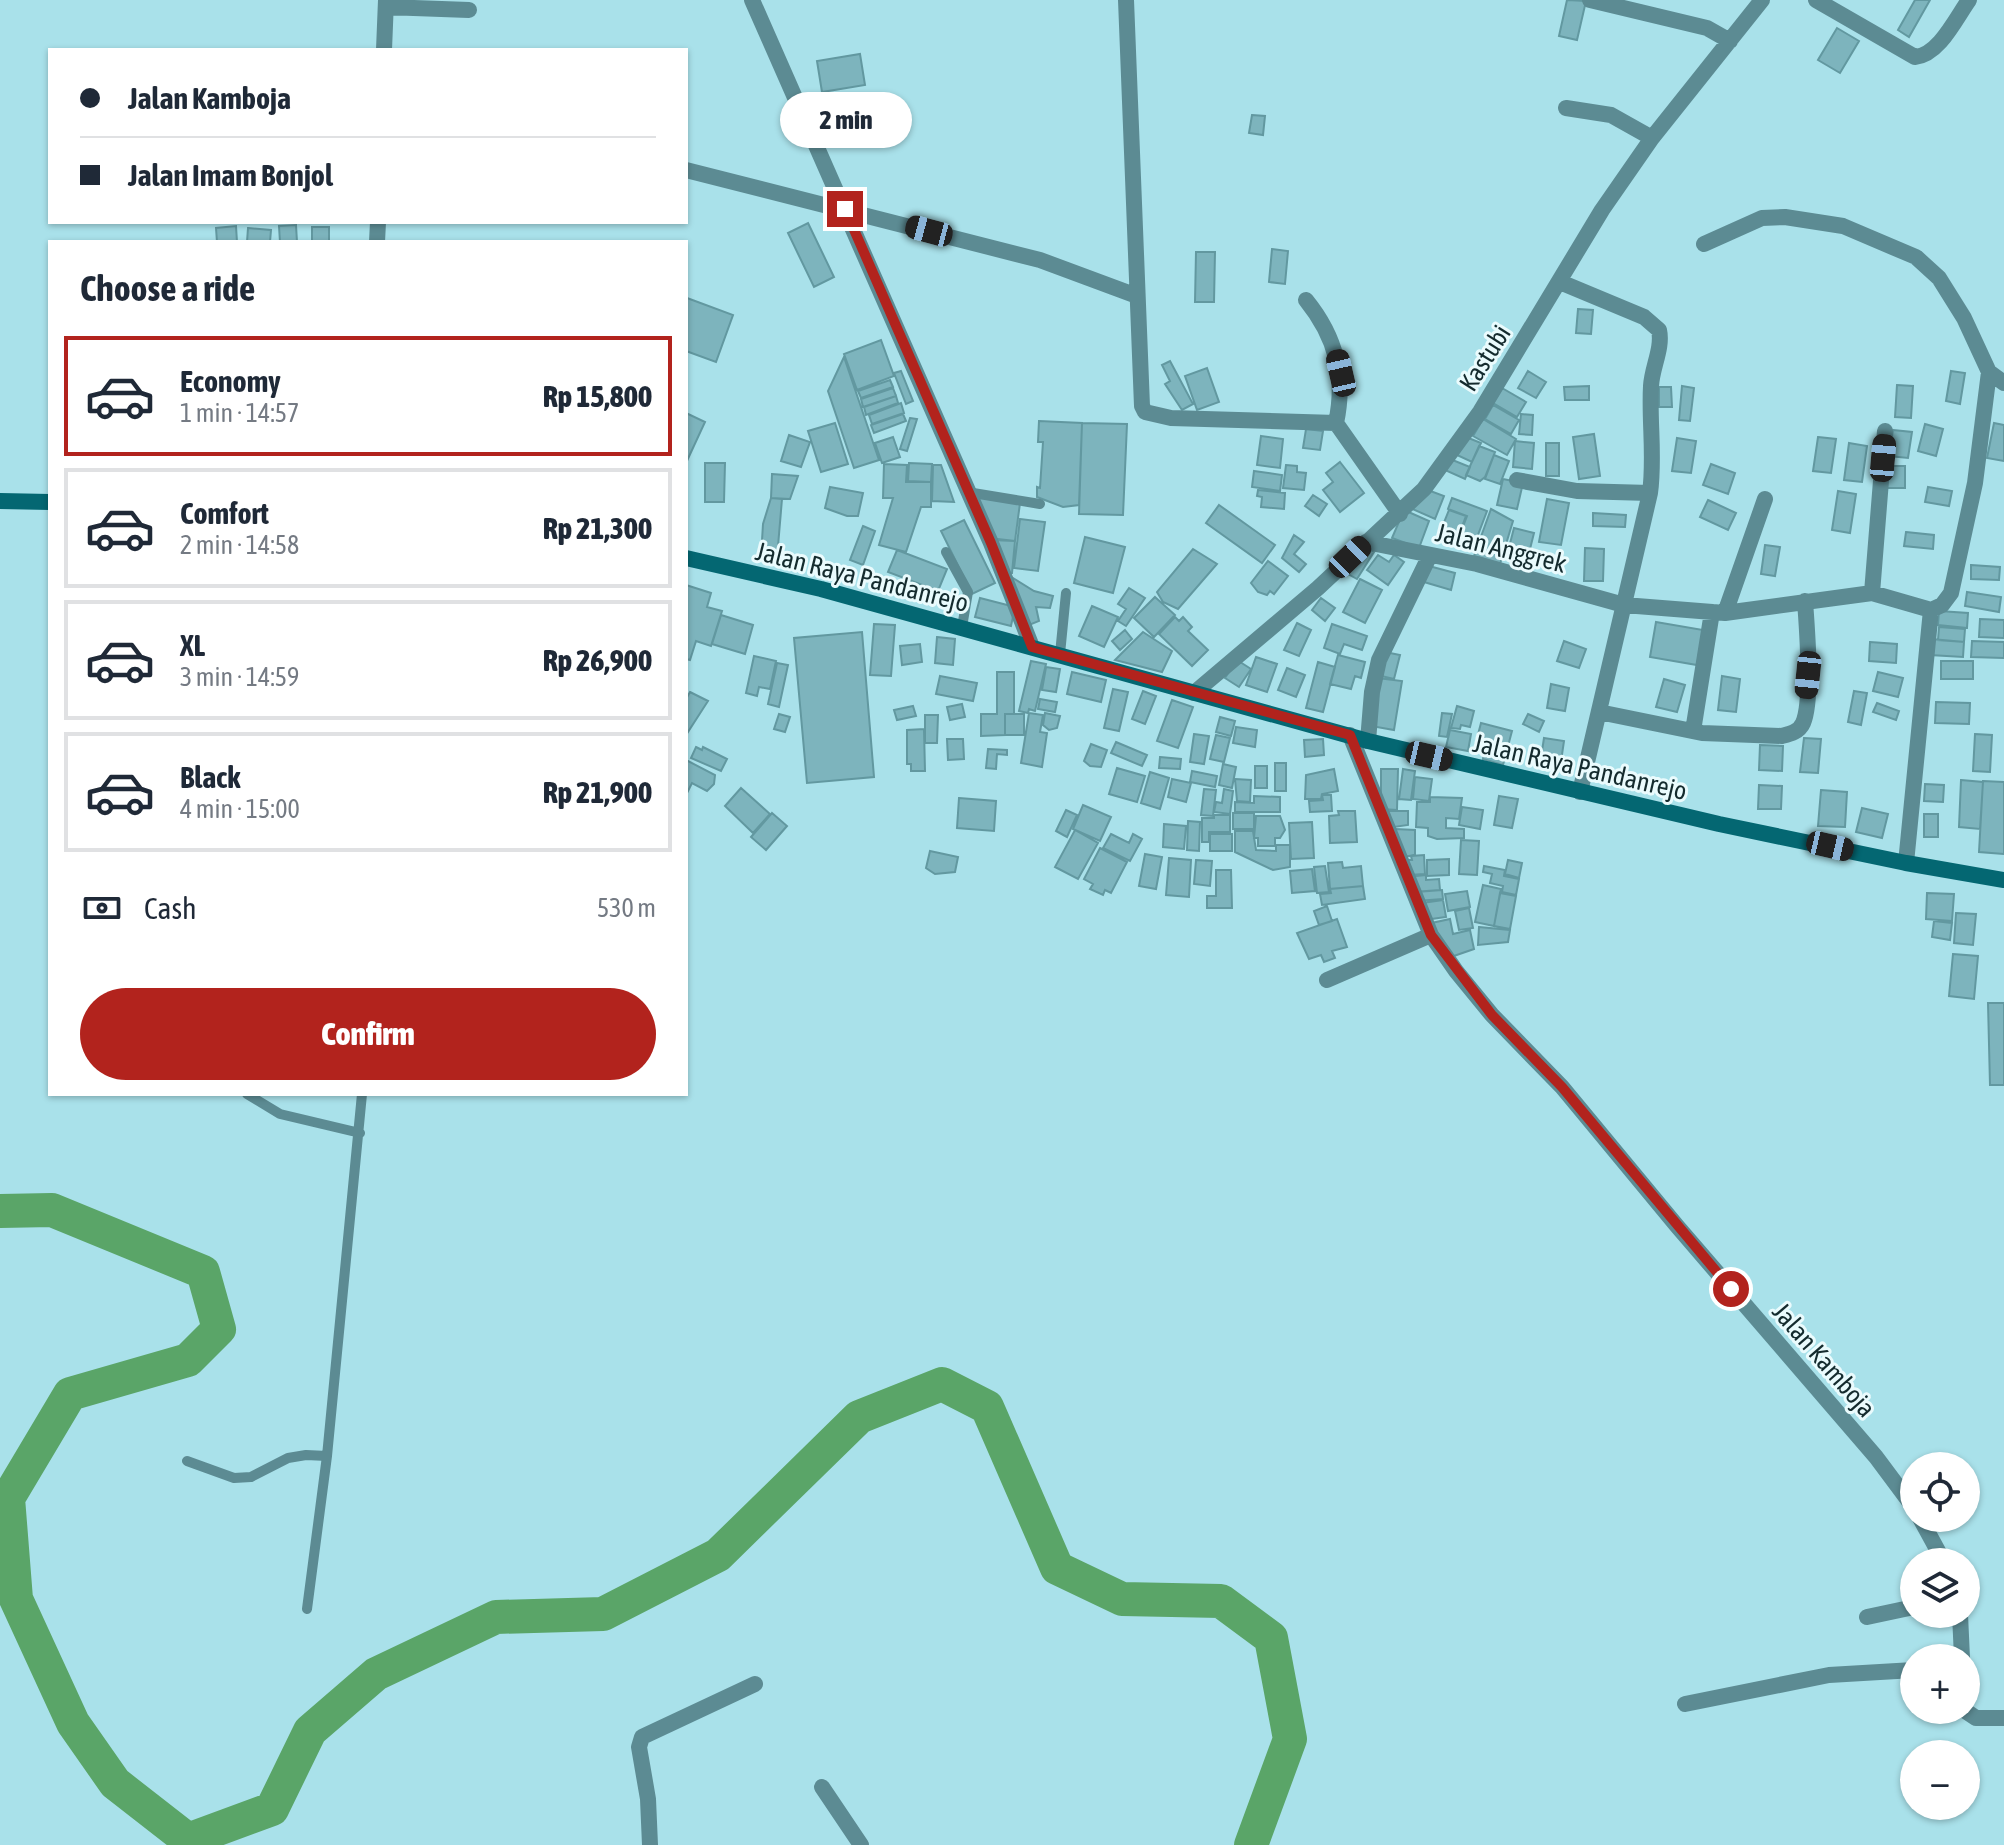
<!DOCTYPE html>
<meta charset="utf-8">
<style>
:root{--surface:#fff;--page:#f2f2f3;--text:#1f2937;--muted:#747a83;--line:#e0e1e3;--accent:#b2231d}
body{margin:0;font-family:"Asap Condensed",sans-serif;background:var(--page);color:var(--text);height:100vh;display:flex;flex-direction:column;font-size:30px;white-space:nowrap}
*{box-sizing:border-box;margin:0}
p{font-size:26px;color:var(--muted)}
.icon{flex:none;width:44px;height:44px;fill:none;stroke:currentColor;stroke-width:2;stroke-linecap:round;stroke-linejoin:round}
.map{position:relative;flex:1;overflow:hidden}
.panel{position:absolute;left:48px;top:240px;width:640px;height:856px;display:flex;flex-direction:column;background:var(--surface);border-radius:0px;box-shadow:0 2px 6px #0004}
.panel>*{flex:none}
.guide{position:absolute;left:48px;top:48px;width:640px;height:176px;border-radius:0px;box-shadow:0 2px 6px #0004;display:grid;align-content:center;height:176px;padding:0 32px;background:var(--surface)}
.tools{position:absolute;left:1900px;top:1452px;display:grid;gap:16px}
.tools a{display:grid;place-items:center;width:80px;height:80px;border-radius:50%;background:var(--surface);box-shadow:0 2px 6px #0004;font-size:40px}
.end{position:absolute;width:36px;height:36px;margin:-18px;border:10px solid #b2231d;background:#fff;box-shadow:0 0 0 4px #fff}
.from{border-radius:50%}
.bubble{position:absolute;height:56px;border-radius:28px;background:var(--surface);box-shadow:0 2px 6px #0004;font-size:26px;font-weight:800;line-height:56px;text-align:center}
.car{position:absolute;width:24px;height:48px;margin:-24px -12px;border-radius:10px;box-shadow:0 0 6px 2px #0007;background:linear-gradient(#222 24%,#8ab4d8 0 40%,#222 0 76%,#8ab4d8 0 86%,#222 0)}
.guide b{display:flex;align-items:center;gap:28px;height:76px;font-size:30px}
.guide b+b{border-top:2px solid var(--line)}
.guide i{width:20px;height:20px;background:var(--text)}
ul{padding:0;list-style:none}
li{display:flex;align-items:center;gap:24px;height:120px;margin:0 16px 12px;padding:0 16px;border:4px solid var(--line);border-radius:0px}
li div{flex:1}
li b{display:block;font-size:30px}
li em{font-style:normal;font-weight:800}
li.on{border-color:var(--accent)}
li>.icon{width:72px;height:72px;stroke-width:1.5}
h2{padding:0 32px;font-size:36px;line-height:96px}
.pay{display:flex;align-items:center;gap:20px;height:88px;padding:0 32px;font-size:30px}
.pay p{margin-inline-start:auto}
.action{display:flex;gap:16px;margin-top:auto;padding:16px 32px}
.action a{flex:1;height:92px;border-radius:48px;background:var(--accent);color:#fff;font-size:32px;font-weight:800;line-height:92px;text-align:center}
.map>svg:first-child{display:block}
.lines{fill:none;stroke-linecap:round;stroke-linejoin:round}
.river{stroke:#5aa568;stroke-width:34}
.building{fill:#7db4bd;stroke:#6298a0;stroke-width:2}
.lane{stroke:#5c8b93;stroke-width:10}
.street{stroke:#5c8b93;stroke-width:16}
.secondary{stroke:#046772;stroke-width:16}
.route{stroke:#b2231d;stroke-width:10}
.labels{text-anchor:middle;stroke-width:6;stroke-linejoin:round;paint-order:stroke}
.street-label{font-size:26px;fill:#142b2e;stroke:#eafbfd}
</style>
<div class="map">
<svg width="2004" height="1845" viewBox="0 0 2004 1845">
<rect width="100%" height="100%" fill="#a9e1ea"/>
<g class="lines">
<path class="river" d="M0,1211l52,-1 151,62 16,57 -31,31 -118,34 -62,104 8,101 57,124 42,60 73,57 84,-31 38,-78 66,-57 120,-57 107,-3 115,-59 141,-138 83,-33 45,23 70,161 65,31 99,2 50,37 19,101 -39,106"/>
</g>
<path class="building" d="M1567,0l19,1 -9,39 -18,-4z
M1915,0h15l-21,37 -11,-7z
M1837,28l22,13 -19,32 -22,-13z
M860,54l5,31 -43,7 -5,-31z
M1252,115l13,1 -2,19 -14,-2z
M808,223l26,54 -20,10 -26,-54z
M296,225l1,17h-17l-1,-16z
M236,226l1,16h-20l-1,-14z
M312,227h17v15h-17z
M248,228l23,2 -1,12h-23z
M1272,249l16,2 -3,33 -16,-2z
M1196,252h19l-1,50h-19z
M687,298l46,17 -17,47 -30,-11z
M1578,309l15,1 -2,24 -15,-1z
M881,340l13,36 -37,14 -13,-36z
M844,357l35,103 -25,8 -26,-77z
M1170,361l23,43 -11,6 -17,-26 5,-3 -8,-16z
M1207,368l12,34 -22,8 -12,-34z
M901,371l12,30 -7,3 -12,-31z
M1528,371l18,11 -10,16 -18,-10z
M1951,371l14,2 -5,31 -14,-3z
M890,380l3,7 -32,11 -3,-7z
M1897,385l16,1 -2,32 -16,-1z
M1589,386v14h-24l-1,-13z
M1682,386l12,2 -4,33 -11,-1z
M1659,387h12l1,20h-13z
M893,388l3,8 -33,11 -2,-8z
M1502,388l24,14 -9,15 -24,-14z
M896,396l2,7 -32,12 -2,-8z
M901,403l3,10 -32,11 -3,-9z
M1493,405l26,15 -8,14 -26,-15z
M686,413l19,9 -19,41z
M903,414l3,7 -32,12 -3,-8z
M1521,414l12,1 -1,20 -13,-1z
M910,418l7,1 -10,32 -7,-2z
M1483,419l33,20 -9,16 -34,-19z
M1039,421l43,2 -3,82 -16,2 -26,-10v-10l3,1 3,-46h-5z
M835,423l13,41 -27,8 -13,-41z
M1082,423l45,1 -4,91 -44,-1z
M1994,423l10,2v36l-17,-3z
M1925,424l18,5 -7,27 -18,-5z
M1306,429l17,2 -3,19 -17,-2z
M1893,430l19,2 -4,26 -19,-2z
M1594,434l6,42 -21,3 -6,-42z
M789,435l21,7 -9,25 -20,-6z
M1261,436l22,3 -3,29 -23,-3z
M893,437l7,20 -18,6 -7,-20z
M1466,437l15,6 -9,19 -15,-7z
M1818,437l18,2 -5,34 -18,-2z
M1677,438l19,3 -5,32 -19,-2z
M1515,441l19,2 -2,26 -19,-2z
M1546,443h13v33h-13z
M1849,443l18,3 -5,36 -18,-2z
M1479,446l16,6 -10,25 -5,4 -14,-6z
M1494,455l15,6 -9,23 -15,-5z
M1450,459l20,8 -5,12 -20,-9z
M1340,462l24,31 -24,19 -17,-22 10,-8 -7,-9z
M705,463h20l-1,39h-19z
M909,463l23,1 -1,18 -23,-1z
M884,464l23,1 -1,17h25v25h-10l-15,45 -27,-7 14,-47h-10z
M1711,464l24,9 -7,21 -25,-9z
M933,465h8l13,37 -22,-1z
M1286,465l11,1v6l9,1 -2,17 -21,-2z
M1887,466h18v22h-18z
M1254,471l28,4 -2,16 -28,-4z
M772,474l26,2 -8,23 -19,-1z
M1503,479l20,4 -6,26 -20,-4z
M830,487l33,6 -5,23h-11l-22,-8z
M1928,487l24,4 -3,15 -24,-4z
M1425,489l19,7 -9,23 -27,-12z
M1258,490l27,3 -1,16 -23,-2 1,-10 -5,-1z
M1838,491l18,3 -6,39 -18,-3z
M1313,495l14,9 -8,12 -14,-10z
M974,496l46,7 -5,38 -26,-3z
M771,498l11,1 -5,59 -16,-1 2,-33z
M1452,498l35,13 -14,37 -16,-6 10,-26 -19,-7z
M1547,499l22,4 -8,42 -22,-3z
M1708,500l28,13 -8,17 -28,-13z
M1219,505l56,40 -13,18 -56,-40z
M1491,509l22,12 -13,43 -26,-8z
M1404,510l25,11 -10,27 -27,-10z
M1449,510l17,6 -10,26 -17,-7z
M1593,513l33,2 -1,12 -32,-1z
M1020,519l25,3 -7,49 -24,-3z
M964,520l31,63 -23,11 -31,-63z
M863,526l12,5 -12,34 -13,-5z
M1514,528l20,5 -7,28 -20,-6z
M1906,532l28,3 -1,14 -29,-3z
M1294,535l10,7 -10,12 12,10 -7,8 -17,-14z
M1085,537l40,10 -12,46 -39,-10z
M991,540l24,1 -3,32h-8z
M1765,545l15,2 -5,29 -14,-2z
M1364,546l10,6 -17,27 -18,-10z
M1585,548l19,1 -1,32h-19z
M1193,549l24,15 -39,45 -15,-7 -6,-10z
M897,550l50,19 -9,22 -50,-19z
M1378,555l11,7 5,-7 10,7 -16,23 -21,-15z
M1268,561l20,15 -14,18 -4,-3 -3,4 -9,-3 -7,-9z
M1971,565l29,2 -1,13 -28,-1z
M1429,566l26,7 -4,17 -27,-8z
M1005,573l29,18 19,5 -3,12 -14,-1 3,14 -10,4z
M1360,579l22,11 -17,33 -22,-11z
M686,585l25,8 -4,14 15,4 -11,35 -15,-5 -6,19 -4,-1z
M1129,588l16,10 -19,28 -8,-5 8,-12 -8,-5z
M1967,592l34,5 -2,15 -34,-6z
M1155,597l20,18 -21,22 -20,-19z
M980,598l35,9 -4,19 -36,-9z
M1321,598l14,10 -10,13 -13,-11z
M1092,606l26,11 -14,30 -25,-11z
M1939,611l29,2 -1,15 -29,-3z
M721,615l32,10 -8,29 -33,-10z
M1175,617l4,4 4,-4 9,10 -4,4 20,19 -16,16 -33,-32z
M1980,619l24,1v18l-25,-1z
M1656,622l47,8 -6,35 -47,-8z
M1297,623l14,7 -12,26 -15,-6z
M874,624l21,1 -4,51 -21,-1z
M1332,624l35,12 -5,14 -18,-6 -4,10 -16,-6z
M1939,627l26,2 -1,13 -26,-2z
M1125,630l7,9 -12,11 -8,-9z
M862,632l12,145 -67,6 -13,-145z
M1143,632l29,19 -10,21 -47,-12z
M937,637l18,2 -2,26 -18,-2z
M1931,639l33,3 -1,15 -33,-2z
M1564,641l22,8 -7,19 -22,-7z
M1972,641l32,1v16l-33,-1z
M1870,642l27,2 -1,19 -27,-2z
M920,644l2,18 -20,3 -2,-19z
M1385,652l15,3 -6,24 -17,-4z
M1338,655l27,7 -4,16 -6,-2 -4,13 -21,-5z
M754,656l22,5 -6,28 -11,-2 -2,9 -11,-3z
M1256,657l21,7 -10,28 -21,-7z
M1237,660l14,9 -12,18 -14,-9z
M1031,661l15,3 -11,47 -6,-2 -1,4 -9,-2z
M1941,661h32v18h-32z
M1318,662l17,5 -12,45 -17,-4z
M777,663l11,2 -9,42 -11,-3z
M1046,667l14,2 -4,23 -14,-2z
M1287,668l18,7 -9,22 -18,-7z
M997,672h17v42h-9v21l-24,1v-22h16z
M1072,672l34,8 -5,22 -34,-8z
M1878,672l25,6 -5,19 -25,-6z
M940,676l37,7 -4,18 -37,-7z
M1722,676l18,3 -4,33 -18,-2z
M1377,678l25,3 -8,49 -23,-4z
M1664,679l21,6 -8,27 -21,-5z
M1551,684l18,4 -4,23 -18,-3z
M1113,689l15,3 -9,39 -15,-3z
M1143,691l13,5 -11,28 -13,-5z
M1854,691l13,2 -6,32 -13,-3z
M690,692l18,9 -22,34v-36z
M1040,699l17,3 -2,10 -17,-3z
M1172,700l21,7 -15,41 -21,-7z
M1936,702l34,1 -1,21 -34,-1z
M1877,703l22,8 -3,9 -23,-8z
M962,704l3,13 -15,3 -3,-13z
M913,706l3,10 -19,4 -3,-10z
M1457,706l17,5 -4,16 -9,-2 -1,4 -9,-1z
M1029,713l14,2 -3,17 7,1 -5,34 -21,-4z
M1045,713l15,3 -3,12 -8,2 -6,-5z
M1442,713l10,1 -5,23 -8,-1z
M779,714l11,3 -5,15 -11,-3z
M1005,714h19v21h-19z
M1528,714l16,7 -5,11 -16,-8z
M925,715h13l-1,28h-12z
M1220,717l15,4 -4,15 -15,-4z
M1481,723l31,8 -9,34 -20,-6 2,-10 -10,-3z
M1236,727l21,3 -2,17 -22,-4z
M924,729l1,42h-14v-7h-4v-34z
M1450,730l21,4 -3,17 -22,-4z
M1194,734l15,2 -5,28 -14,-2z
M1975,734l17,1 -2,37 -17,-1z
M1216,735l14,3 -6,24 -14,-3z
M1544,738l20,3 -4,27 -20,-4z
M1804,738l17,1 -3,34 -18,-1z
M947,739h16l1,20 -16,1z
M1323,739l1,16 -19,2 -1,-17z
M1116,742l31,13 -5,11 -31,-13z
M1091,744l16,6 -6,17 -11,-1 -6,-5z
M1760,745l23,1 -1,25 -23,-1z
M696,747l6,3 1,-3 24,12 -6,12 -30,-13z
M988,749l19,1v5l-10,-1 -1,15 -10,-1z
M1160,757l21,2 -1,10 -21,-1z
M686,760l29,15 -1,9 -7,7 -15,-8 -6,12z
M1275,763h11v28h-11z
M1223,764l13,3 -4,21 -13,-3z
M1255,766h12v22h-12z
M1117,768l28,8 -8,26 -28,-8z
M1334,769l4,22 -16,3 -1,5h-16l1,-24z
M1381,769h17l-1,41 -16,-1z
M1403,769l12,2 -4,29 -12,-1z
M1192,771l25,5 -2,11 -25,-5z
M1150,772l19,6 -9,31 -19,-6z
M1415,777l17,2 -3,22 -16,-2z
M1172,779l19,4 -5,19 -18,-5z
M1235,779l16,1 -1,22 -13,-1z
M1961,780l22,2 -3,47 -21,-2z
M1983,781l21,1v72l-25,-2z
M1925,784l19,1 -1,17 -19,-1z
M1759,785l23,1 -1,23h-23z
M741,788l29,26 -17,19 -28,-27z
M1204,789l12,1 -3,26 -12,-1z
M1224,789l9,2 -3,23 -16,-2 2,-10 6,1z
M1821,790l26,2 -2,35 -27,-1z
M1322,795h9l1,16 -22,1 -1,-11 14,-1z
M1254,796l26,1v15h-45v-10l19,1z
M1499,796l19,3 -6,29 -18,-3z
M1430,797l32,1 -3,21 -13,-1v10l18,1v9l-27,1 -9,-3v-8l-12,-1 1,-25h13z
M959,798l37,3 -2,30 -37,-3z
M1083,805l28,12 -11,24 -27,-12z
M1462,807l21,3 -3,19 -21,-4z
M1862,808l26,6 -6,24 -26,-6z
M1066,810l11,5 -10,22 -11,-6z
M1338,811h17l2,31 -27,1 -1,-27 10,-1z
M1383,811h25v14l-21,3z
M772,813l15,13 -21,24 -15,-13z
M1233,813h21v16h-21z
M1924,814h14v23h-14z
M1214,815h16v17h-21v10h-7v-24h12z
M1256,816h24l5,14 -5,8h-5v8h-17v-8h-4z
M1188,821l12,1 -1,29 -12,-1z
M1312,822l2,36 -23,1 -2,-36z
M1164,824l22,2 -2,23 -21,-2z
M1395,829l20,1v25l-18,3z
M1075,830l23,13 -20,36 -23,-12z
M1235,831h18l3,19 20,1v-6h14v22l-17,3 -38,-18z
M1111,834l18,9 4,-9 9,5 -12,22 -27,-13z
M1210,834h22v17h-22z
M1461,840l18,1 -2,34 -18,-1z
M1100,848l27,14 -16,31 -6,-3 -2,5 -13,-6 3,-5 -9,-5z
M930,851l28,6 -3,15 -20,2 -9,-6z
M1145,854l17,3 -6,32 -17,-3z
M1424,855l1,19 -17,1 -1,-15h5l-1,-4z
M1169,858l22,2 -2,37 -23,-2z
M1449,859v16l-22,1v-16z
M1196,860l16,1 -2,25 -16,-2z
M1508,860l14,3 -3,15 -14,-4z
M1342,862l1,6 18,-2 2,20 -33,3 -2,-26z
M1325,866l4,26 -12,1 -3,-26z
M1484,866l21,4 -1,6 15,3 -3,16 -14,-3 1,-6 -13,-3 2,-9 -9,-2z
M1312,869l3,22 -23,2 -2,-22z
M1216,870h15l1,38h-25v-12h9z
M1426,875v5l13,-1 1,11 -27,2 -7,-15z
M1483,885l18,4 -7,37 -19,-4z
M1363,886l2,13 -43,6 -2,-11 11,-1 -1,-4z
M1442,890l1,9 -27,2v-9z
M1467,891l3,16 -22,4 -3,-17z
M1500,893l16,3 -6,33 -16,-3z
M1927,893l27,1 -2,27 -26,-2z
M1443,900l3,17 -22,3 -2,-17z
M1327,906l5,15 -13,4 -5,-14z
M1469,908l4,20 -14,2 -4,-19z
M1956,913l20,1 -3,31 -19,-2z
M1337,919l10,28 -15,4 3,7 -11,4 -3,-7 -12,4 -12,-26z
M1450,919l3,15 17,-4 4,19 -26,9 -21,-34z
M1934,921l18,2 -2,17 -18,-3z
M1479,927l31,3 -2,12 -30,3z
M1953,954l25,2 -4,43 -25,-3z
M1988,1003h16v82h-14z"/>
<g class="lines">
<path class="lane" d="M967,492l73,12
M946,552l22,40 -6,35
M1060,654l6,-61
M247,1094l33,20 80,19
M187,1461l47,17 17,-1 37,-19 18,-3 21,1
M307,1609l20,-153 35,-362"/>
<path class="street" d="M752,0l239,543 41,104
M1126,0l16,406 3,6 26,6 165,5 64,91
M1590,0l117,28 23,13
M1816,0l99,57c24,-2 41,-39 54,-57
M386,7l83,3
M384,50l2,-50
M1566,108l45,7 41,23
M686,170l354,90 97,36
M377,242l1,-20
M1704,244l58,-26 23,-1 58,9 73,31 23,21 25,40 25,54 15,11
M1560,282l84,35 15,13c4,18 -7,37 -8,56 -2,36 4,71 -1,107
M1306,300c30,37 40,76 30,123
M1517,480l60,11 73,2 -70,299
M1366,542l111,22 147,41 101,8 147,-20 59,17 -25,253
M1872,593l13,-162
M1931,610l11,-5 9,-12 24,-110 14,-111
M1725,613l40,-114
M1194,693l124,-105 106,-99 56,-77 122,-202 50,-72 110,-138
M1599,712l103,21 80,3c8,-2 17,-4 21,-13 10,-23 4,-94 2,-122
M1693,731l19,-119
M1350,735l81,200 25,36 36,44 70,72 115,139 199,231 38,51
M1368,741l4,-49 7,-32 51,-105
M1327,980l104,-45
M1920,1518l24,44
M1960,1614l2,44
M1867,1617l47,-10
M1685,1704l144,-29 85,-5
M1964,1710l12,8h28
M822,1787l39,58
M650,1845l-2,-46 -9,-52 3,-10 113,-53"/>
<path class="secondary" d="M0,501l50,1
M686,558l135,31 547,152 351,83 187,39 98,17"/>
</g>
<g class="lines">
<path class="route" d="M845,209l146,334 41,104 318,88 81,200 61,80 70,72 169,202"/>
</g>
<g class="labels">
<g class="street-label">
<text transform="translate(1485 358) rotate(-58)" y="9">Kastubi</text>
<text transform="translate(1501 548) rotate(14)" y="9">Jalan Anggrek</text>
<text transform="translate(862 577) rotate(14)" y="9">Jalan Raya Pandanrejo</text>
<text transform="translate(1580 767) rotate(13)" y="9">Jalan Raya Pandanrejo</text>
<text transform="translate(1824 1360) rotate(49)" y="9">Jalan Kamboja</text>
</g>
</g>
</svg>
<div class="tools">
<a><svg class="icon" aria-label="locate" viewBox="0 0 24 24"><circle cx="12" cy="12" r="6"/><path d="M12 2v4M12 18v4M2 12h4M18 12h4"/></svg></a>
<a><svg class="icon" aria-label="layers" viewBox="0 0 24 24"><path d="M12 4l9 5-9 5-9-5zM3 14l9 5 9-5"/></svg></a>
<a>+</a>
<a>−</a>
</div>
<i class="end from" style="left:1731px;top:1289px"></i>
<i class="end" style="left:845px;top:209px"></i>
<div class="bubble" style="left:780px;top:92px;width:132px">2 min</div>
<i class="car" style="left:929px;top:231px;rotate:285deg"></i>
<i class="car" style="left:1341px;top:373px;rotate:347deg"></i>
<i class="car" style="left:1883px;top:458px;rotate:5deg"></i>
<i class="car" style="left:1350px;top:557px;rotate:46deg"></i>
<i class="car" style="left:1808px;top:675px;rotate:186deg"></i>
<i class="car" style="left:1429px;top:756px;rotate:103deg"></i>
<i class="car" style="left:1830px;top:846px;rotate:103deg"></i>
<div class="guide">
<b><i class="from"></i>Jalan Kamboja</b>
<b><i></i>Jalan Imam Bonjol</b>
</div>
<section class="panel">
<h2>Choose a ride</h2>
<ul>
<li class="on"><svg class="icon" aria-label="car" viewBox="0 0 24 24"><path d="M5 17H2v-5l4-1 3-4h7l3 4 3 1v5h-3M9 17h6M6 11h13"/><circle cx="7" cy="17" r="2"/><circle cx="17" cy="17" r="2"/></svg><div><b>Economy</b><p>1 min · 14:57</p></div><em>Rp 15,800</em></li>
<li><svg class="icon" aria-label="car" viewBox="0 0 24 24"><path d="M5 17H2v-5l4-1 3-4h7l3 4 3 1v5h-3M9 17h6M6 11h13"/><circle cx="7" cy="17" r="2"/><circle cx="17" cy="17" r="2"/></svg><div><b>Comfort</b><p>2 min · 14:58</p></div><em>Rp 21,300</em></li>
<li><svg class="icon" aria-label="car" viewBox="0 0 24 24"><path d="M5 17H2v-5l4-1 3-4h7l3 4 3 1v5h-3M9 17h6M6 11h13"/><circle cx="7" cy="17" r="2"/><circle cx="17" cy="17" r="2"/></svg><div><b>XL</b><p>3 min · 14:59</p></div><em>Rp 26,900</em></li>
<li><svg class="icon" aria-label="car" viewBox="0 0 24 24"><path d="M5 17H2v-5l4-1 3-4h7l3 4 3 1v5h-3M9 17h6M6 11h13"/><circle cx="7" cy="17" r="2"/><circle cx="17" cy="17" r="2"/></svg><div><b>Black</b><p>4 min · 15:00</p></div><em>Rp 21,900</em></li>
</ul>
<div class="pay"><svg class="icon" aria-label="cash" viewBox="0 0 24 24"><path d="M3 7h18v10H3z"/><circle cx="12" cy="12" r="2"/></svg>Cash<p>530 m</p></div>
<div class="action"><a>Confirm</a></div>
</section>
</div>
